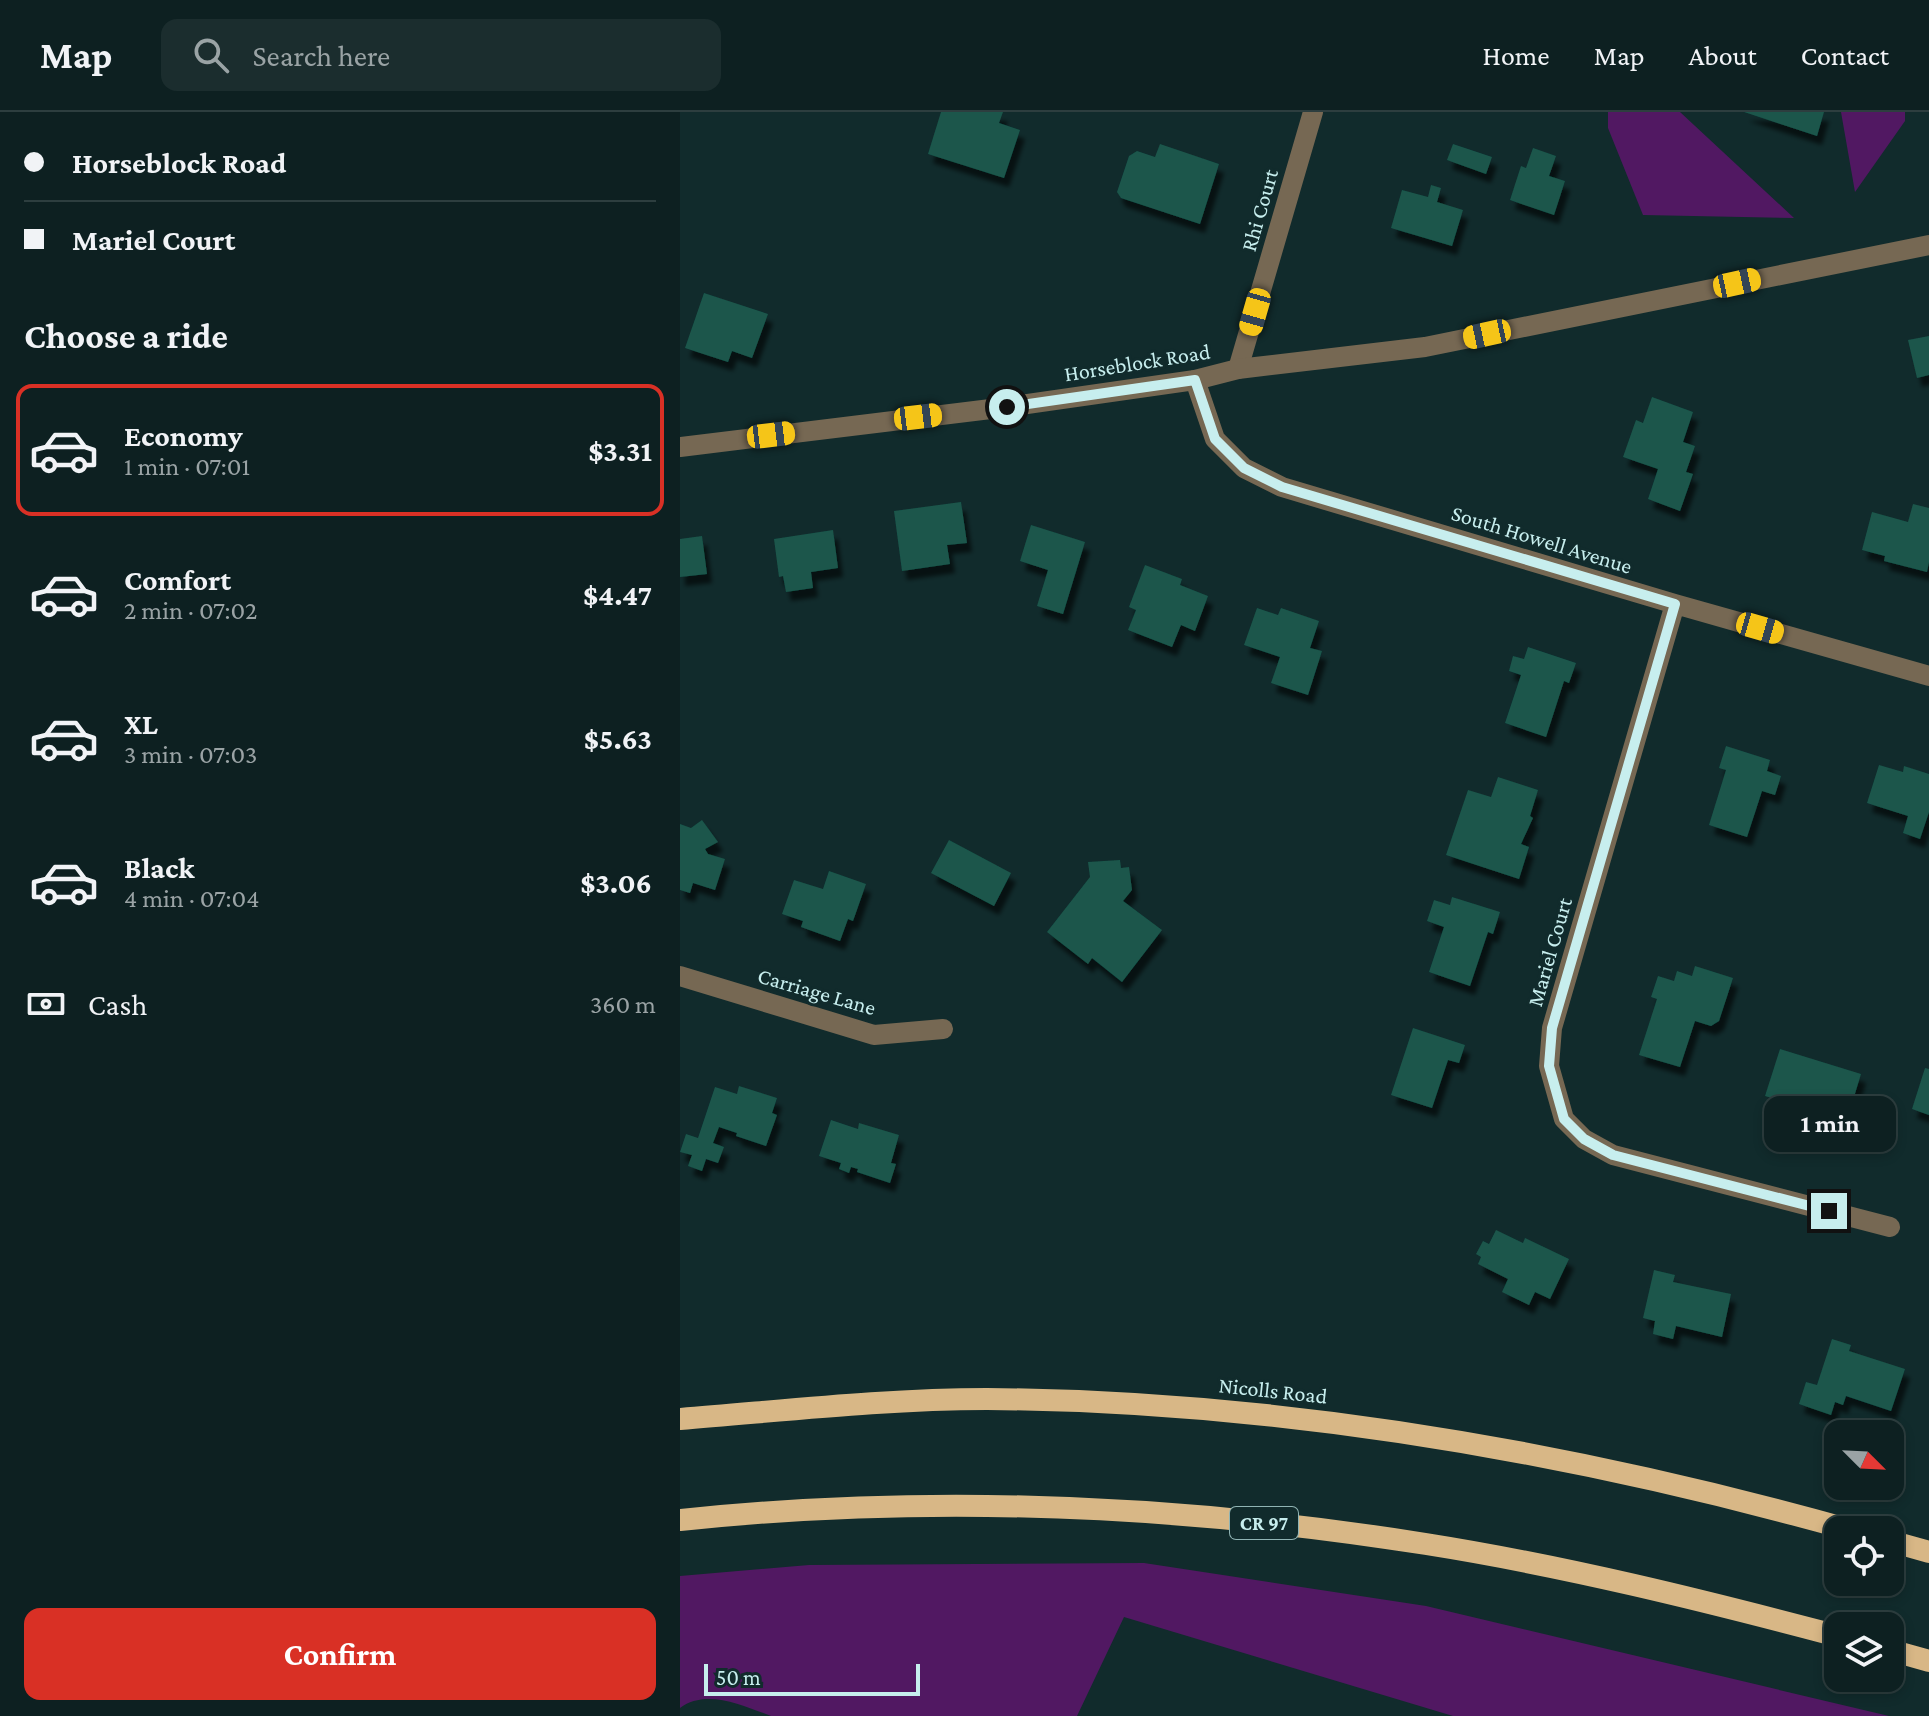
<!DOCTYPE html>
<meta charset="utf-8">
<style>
:root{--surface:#0d2021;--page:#1b2d2e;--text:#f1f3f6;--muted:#9aa3a5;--line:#2d3e3f;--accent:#d93025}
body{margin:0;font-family:"Crimson Pro",serif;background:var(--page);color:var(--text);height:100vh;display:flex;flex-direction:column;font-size:30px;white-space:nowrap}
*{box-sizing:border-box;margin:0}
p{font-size:26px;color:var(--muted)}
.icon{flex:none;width:44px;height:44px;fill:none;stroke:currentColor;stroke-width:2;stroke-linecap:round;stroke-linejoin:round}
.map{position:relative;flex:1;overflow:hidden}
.sheet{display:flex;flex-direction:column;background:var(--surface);width:680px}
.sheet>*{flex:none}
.top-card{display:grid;align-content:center;height:176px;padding:0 24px;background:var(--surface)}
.needle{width:52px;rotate:114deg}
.buttons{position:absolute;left:1144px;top:1308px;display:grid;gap:16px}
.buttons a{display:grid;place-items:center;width:80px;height:80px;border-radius:16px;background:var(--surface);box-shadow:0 4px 12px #0003,0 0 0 2px var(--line);font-size:40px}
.scale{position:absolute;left:24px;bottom:20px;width:216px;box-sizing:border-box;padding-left:8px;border:4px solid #c7eeee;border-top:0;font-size:22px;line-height:28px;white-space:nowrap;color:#c7eeee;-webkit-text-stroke:6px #112b2c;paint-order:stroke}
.end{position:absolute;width:36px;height:36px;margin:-18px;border:10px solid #c7eeee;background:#111;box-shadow:0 0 0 4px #111}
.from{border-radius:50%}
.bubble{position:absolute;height:56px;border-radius:16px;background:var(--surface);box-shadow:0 4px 12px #0003,0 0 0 2px var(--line);font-size:26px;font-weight:700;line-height:56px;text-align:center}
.car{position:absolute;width:24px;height:48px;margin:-24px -12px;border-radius:10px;box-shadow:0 0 6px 2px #0007;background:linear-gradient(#f5c518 24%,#345 0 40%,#f5c518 0 76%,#345 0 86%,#f5c518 0)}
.top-card b{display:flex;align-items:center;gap:28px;height:76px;font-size:30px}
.top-card b+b{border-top:2px solid var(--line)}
.top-card i{width:20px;height:20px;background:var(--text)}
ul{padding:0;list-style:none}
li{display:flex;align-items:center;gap:24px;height:132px;margin:0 16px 12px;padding:0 8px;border:4px solid transparent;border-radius:16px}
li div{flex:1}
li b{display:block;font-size:30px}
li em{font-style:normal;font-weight:700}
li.active{border-color:var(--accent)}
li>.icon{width:72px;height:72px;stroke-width:1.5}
h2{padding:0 24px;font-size:36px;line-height:96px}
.pay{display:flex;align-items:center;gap:20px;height:88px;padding:0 24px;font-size:30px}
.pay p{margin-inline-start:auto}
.primary-button{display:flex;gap:16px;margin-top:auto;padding:16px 24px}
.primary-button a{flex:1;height:92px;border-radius:16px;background:var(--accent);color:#fff;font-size:32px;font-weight:700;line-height:92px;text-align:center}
header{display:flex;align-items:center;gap:48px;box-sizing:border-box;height:112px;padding:0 40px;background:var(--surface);border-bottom:2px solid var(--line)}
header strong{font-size:38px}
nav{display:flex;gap:44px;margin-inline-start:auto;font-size:28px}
.search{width:560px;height:72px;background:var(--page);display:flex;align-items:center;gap:20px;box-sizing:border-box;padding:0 28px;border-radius:16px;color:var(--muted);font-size:30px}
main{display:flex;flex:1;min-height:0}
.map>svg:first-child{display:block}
.green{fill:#511862}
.building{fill:#1a574b;filter:url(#shadow)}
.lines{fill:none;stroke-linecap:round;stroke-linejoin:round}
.minor{stroke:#766853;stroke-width:20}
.tertiary{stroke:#766853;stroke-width:20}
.trunk{stroke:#d8b786;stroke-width:22}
.route{stroke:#c7eeee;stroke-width:10}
.labels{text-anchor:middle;stroke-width:6;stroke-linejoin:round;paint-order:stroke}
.shield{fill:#112b2c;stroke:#90b4b4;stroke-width:2}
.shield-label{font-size:20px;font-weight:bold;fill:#c7eeee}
.street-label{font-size:22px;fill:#c7eeee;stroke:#112b2c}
</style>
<header>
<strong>Map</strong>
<div class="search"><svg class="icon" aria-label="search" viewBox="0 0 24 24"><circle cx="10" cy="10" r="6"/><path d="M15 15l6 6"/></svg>Search here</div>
<nav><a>Home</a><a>Map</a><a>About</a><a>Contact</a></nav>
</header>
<main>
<section class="sheet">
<div class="top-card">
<b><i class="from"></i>Horseblock Road</b>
<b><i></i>Mariel Court</b>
</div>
<h2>Choose a ride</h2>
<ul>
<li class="active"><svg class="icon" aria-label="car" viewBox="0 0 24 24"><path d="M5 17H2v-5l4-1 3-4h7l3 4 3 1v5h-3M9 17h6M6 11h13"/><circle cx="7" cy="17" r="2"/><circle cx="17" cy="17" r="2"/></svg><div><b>Economy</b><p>1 min · 07:01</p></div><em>$3.31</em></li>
<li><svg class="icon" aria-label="car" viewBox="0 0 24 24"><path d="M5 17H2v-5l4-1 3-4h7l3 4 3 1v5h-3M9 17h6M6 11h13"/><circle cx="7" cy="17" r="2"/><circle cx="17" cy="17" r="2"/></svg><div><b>Comfort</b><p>2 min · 07:02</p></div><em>$4.47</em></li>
<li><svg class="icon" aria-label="car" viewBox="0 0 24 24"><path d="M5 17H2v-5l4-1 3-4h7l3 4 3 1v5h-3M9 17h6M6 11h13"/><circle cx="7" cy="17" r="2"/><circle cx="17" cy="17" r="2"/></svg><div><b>XL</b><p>3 min · 07:03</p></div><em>$5.63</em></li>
<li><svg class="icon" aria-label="car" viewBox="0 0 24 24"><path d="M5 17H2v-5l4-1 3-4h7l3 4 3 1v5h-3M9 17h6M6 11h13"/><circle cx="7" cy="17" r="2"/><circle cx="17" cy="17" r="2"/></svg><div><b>Black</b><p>4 min · 07:04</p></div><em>$3.06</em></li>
</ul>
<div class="pay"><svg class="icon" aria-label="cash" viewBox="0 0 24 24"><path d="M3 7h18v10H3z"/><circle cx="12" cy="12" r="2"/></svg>Cash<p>360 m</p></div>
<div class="primary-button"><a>Confirm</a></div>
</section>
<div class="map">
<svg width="1249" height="1604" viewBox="0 0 1249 1604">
<defs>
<filter id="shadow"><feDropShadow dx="5" dy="9" stdDeviation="2" flood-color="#0009"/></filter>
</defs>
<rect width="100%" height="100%" fill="#112b2c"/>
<path class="green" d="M928,0h72l114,106 -151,-3 -35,-87z
M1161,0h64v9l-50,71z
M464,1451l282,43 463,110h-436l-329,-99 -47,99h-306c-27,-10 -65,-28 -91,-8v-132l129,-11z"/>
<path class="building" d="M261,0h62l-4,11 21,7 -16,48 -76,-24z
M1064,0h80l-7,24z
M480,32l59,20 -19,60 -79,-26 -4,-6 12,-36 8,-5 18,6z
M773,32l39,13 -6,17 -39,-14z
M853,36l23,8 -7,20 16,5 -11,34 -44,-15 11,-34 5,2z
M751,73l10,3 -4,14 26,8 -11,36 -61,-18 11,-38 26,7z
M24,181l64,21 -16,44 -20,-7 -4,11 -43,-14z
M1249,224v39l-12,3 -9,-38z
M972,285l41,15 -10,30 12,4 -9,26 7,2 -13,37 -32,-12 10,-30 -35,-12 13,-37 7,3z
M281,390l6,41 -20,2 3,19 -48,7 -8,-60z
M1233,392l16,4v54l-2,10 -43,-11 1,-5 -23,-6 10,-38 36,10z
M351,413l54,17 -22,72 -26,-8 11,-36 -28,-9z
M153,418l5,38 -27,4 2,16 -27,4 -3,-16 -4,1 -5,-38z
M22,424l5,38 -27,3v-38z
M465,453l37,14 -2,6 28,11 -13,35 -14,-6 -9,22 -44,-17 8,-20 -7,-3z
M577,496l21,7 3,-7 38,13 -9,27 12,3 -14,44 -37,-12 9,-26 -36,-12z
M848,535l48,16 -7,20 -5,-2 -18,56 -41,-14 16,-48 -12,-4 4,-15 11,3z
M1046,634l44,14 -3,11 14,5 -6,19 -13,-4 -15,46 -38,-12 17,-55 -7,-2z
M1199,653l24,7 1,-6 25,8v38l-9,27 -17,-6 5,-17 -41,-13z
M818,665l40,13 -8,26 3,2 -12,26 8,3 -10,32 -73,-24 22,-65 23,7z
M22,708l16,22 -13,7 3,5 17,5 -10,31 -22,-7 -3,10 -10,-3v-66l11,4z
M269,728l62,33 -17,33 -63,-33z
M440,748l1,8 8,-1 3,23 -9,11 39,29 -40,52 -30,-24 -4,6 -41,-32 43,-55 -2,-15z
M149,759l37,13 -13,37 -5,-2 -8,22 -39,-14 2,-6 -21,-7 12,-34 29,9z
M772,785l48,15 -7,22 -5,-2 -18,54 -41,-14 15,-45 -17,-6 7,-21 16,5z
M1015,854l38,12 -14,43 -8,5 -16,-5 -15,46 -41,-12 18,-56 -6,-2 7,-21 16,5 3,-10 15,5z
M733,916l52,17 -6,18 -11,-3 -16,48 -41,-13z
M1100,937l81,25 -12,39 -51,-16 -3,8 -30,-9z
M1245,956l4,1v46l-17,-6z
M59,974l38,12 -5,15 5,2 -11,31 -30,-10 1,-3 -18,-6 -6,16 11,4 -6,16 -12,-4 -4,12 -14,-5 4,-11 -12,-3 6,-18 12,4 17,-51 22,7z
M151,1008l27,9 1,-6 40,12 -8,28 5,1 -6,19 -33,-11 1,-3 -7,-2 -2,6 -10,-4 2,-6 -22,-7z
M816,1118l27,13 2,-5 44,21 -19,40 -15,-7 -6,13 -27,-13 6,-13 -30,-15 3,-7 -5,-3 7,-13 6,3z
M974,1158l21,5 -2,7 58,12 -9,43 -46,-11 -3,13 -20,-5 2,-13 -12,-3z
M1152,1227l19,6 -2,6 56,18 -14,42 -45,-15 -3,9 -8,-3 -4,13 -32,-11 7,-22 11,3z"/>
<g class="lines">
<path class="minor" d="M558,257l75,-257
M515,268l20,59 29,29 38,19 393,117 254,72
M995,492l-123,424 -3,38 15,53 20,20 29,16 277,72
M0,864l194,59 69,-6"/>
<path class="tertiary" d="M0,335l327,-40 188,-27 43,-11 187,-22 504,-102"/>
<path class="trunk" d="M0,1307c102,-8 205,-20 307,-20 294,2 582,52 864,131
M0,1408c247,-26 501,-15 746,24 139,22 276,56 412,92
M1210,1429l39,11
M1210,1538l39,11"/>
</g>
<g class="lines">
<path class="route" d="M327,295l188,-27 20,59 29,29 38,19 393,117 -123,424 -3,38 15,53 20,20 29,16 216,56"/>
</g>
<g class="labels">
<rect class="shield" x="550" y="1395" width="68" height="32" rx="6"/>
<g class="shield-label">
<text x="584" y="1418">CR 97</text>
</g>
<g class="street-label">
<text transform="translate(579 98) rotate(-74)" y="8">Rhi Court</text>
<text transform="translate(457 250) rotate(-9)" y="8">Horseblock Road</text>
<text transform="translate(862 427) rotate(17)" y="8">South Howell Avenue</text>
<text transform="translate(869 840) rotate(-74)" y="8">Mariel Court</text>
<text transform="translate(137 879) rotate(16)" y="8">Carriage Lane</text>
<text transform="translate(593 1278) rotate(6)" y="8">Nicolls Road</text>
</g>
</g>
</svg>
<div class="buttons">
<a><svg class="needle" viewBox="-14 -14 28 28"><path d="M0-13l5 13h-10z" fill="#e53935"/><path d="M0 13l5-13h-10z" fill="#9aa3a5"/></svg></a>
<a><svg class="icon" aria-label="locate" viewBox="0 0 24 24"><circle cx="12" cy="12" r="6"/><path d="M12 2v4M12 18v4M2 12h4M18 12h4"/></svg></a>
<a><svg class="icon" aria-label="layers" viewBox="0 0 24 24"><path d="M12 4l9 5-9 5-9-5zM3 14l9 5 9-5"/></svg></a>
</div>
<div class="scale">50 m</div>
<i class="end from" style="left:327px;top:295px"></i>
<i class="end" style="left:1149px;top:1099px"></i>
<div class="bubble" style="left:1084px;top:984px;width:132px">1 min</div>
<i class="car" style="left:1057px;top:171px;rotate:78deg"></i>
<i class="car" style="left:575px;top:200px;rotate:196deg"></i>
<i class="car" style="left:807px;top:222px;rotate:258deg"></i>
<i class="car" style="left:238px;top:305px;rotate:83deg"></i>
<i class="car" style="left:91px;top:323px;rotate:83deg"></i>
<i class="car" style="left:1080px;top:516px;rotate:106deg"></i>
</div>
</main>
